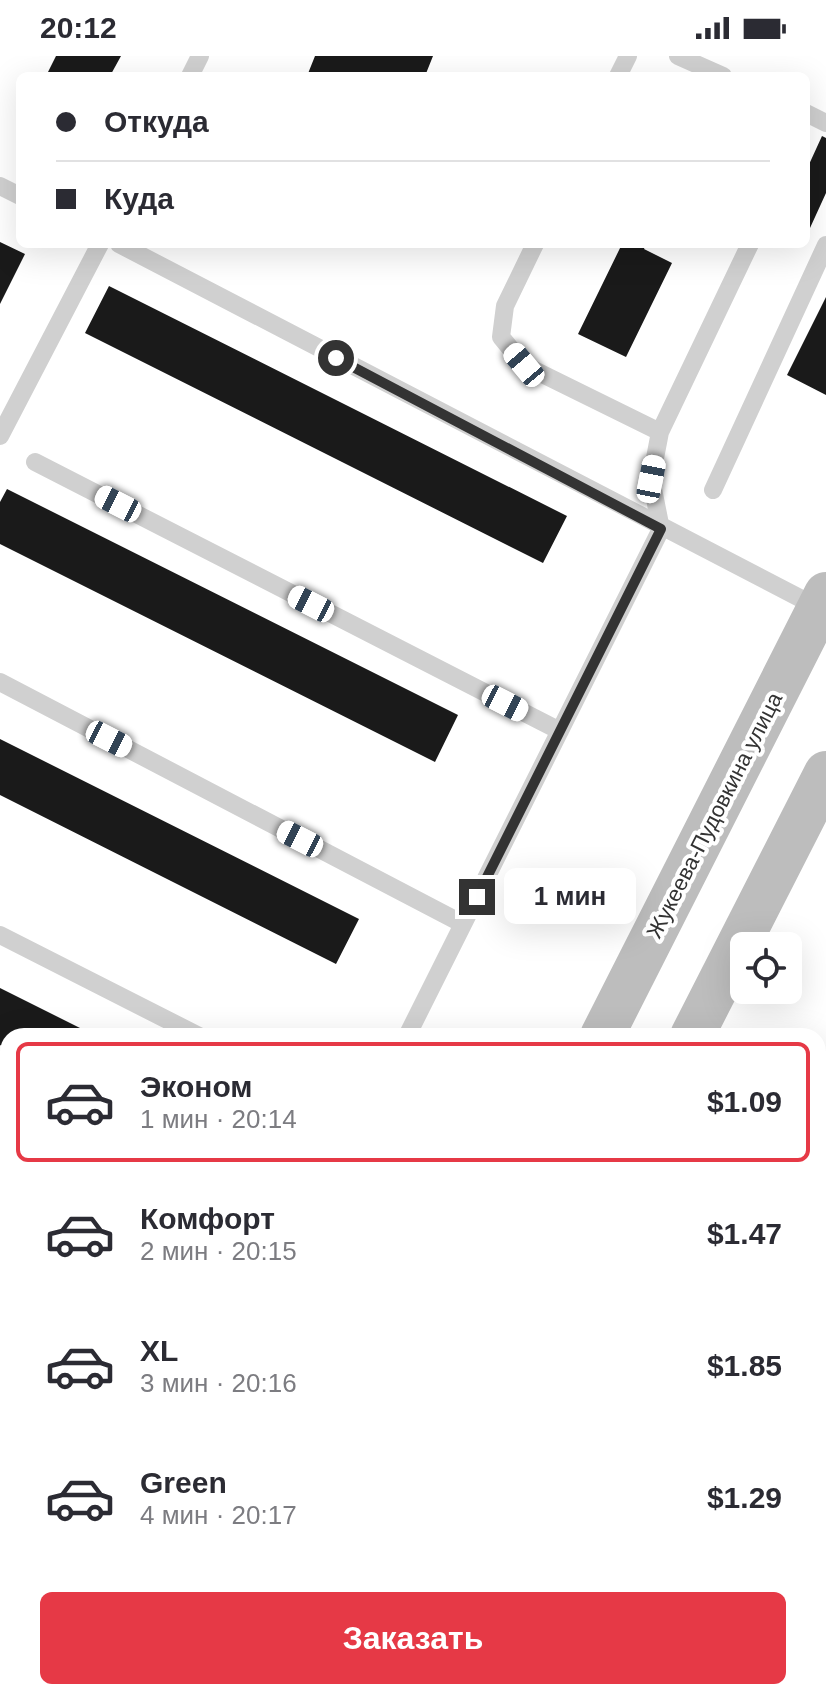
<!DOCTYPE html>
<html lang="ru">
<meta charset="utf-8">
<style>
:root{--surface:#fff;--page:#f2f2f3;--text:#2b2b33;--muted:#7c7c81;--line:#e1e1e2;--accent:#e63946}
body{margin:0;font-family:Arial,sans-serif;background:var(--page);color:var(--text);height:100vh;display:flex;flex-direction:column;font-size:30px;white-space:nowrap}
*{box-sizing:border-box;margin:0}
p{font-size:26px;color:var(--muted)}
.icon{flex:none;width:44px;height:44px;fill:none;stroke:currentColor;stroke-width:2;stroke-linecap:round;stroke-linejoin:round}
.map{position:relative;flex:1;overflow:hidden}
.drawer{position:absolute;left:0px;top:972px;width:826px;height:672px;display:flex;flex-direction:column;background:var(--surface);border-radius:24px 24px 0 0;box-shadow:0 8px 32px #0002}
.drawer>*{flex:none}
.guide{position:absolute;left:16px;top:16px;width:794px;height:176px;border-radius:12px;box-shadow:0 8px 32px #0002;display:grid;align-content:center;height:176px;padding:0 40px;background:var(--surface)}
.controls{position:absolute;left:730px;top:876px;display:grid;gap:16px}
.controls a{display:grid;place-items:center;width:72px;height:72px;border-radius:12px;background:var(--surface);box-shadow:0 8px 32px #0002;font-size:40px}
.end{position:absolute;width:36px;height:36px;margin:-18px;border:10px solid #333;background:#fff;box-shadow:0 0 0 4px #fff}
.from{border-radius:50%}
.bubble{position:absolute;height:56px;border-radius:12px;background:var(--surface);box-shadow:0 8px 32px #0002;font-size:26px;font-weight:800;line-height:56px;text-align:center}
.car{position:absolute;width:24px;height:48px;margin:-24px -12px;border-radius:10px;box-shadow:0 0 6px 2px #0007;background:linear-gradient(#fff 24%,#345 0 40%,#fff 0 76%,#345 0 86%,#fff 0)}
.guide b{display:flex;align-items:center;gap:28px;height:76px;font-size:30px}
.guide b+b{border-top:2px solid var(--line)}
.guide i{width:20px;height:20px;background:var(--text)}
ul{padding:14px 0 0;list-style:none}
li{display:flex;align-items:center;gap:24px;height:120px;margin:0 16px 12px;padding:0 24px;border:4px solid transparent;border-radius:12px}
li div{flex:1}
li b{display:block;font-size:30px}
li em{font-style:normal;font-weight:800}
li.selected{border-color:var(--accent)}
li>.icon{width:72px;height:72px;stroke-width:1.5}
.primary-button{display:flex;gap:16px;margin-top:auto;padding:16px 40px}
.primary-button a{flex:1;height:92px;border-radius:12px;background:var(--accent);color:#fff;font-size:32px;font-weight:800;line-height:92px;text-align:center}
.status{display:flex;justify-content:space-between;align-items:center;height:56px;padding:0 40px;background:var(--surface);direction:ltr}
.status svg{height:22px;fill:currentColor}
.map>svg:first-child{display:block}
.building{fill:#1a1a1a}
.lines{fill:none;stroke-linecap:round;stroke-linejoin:round}
.service{stroke:#d0d0d0;stroke-width:18}
.minor{stroke:#d0d0d0;stroke-width:34}
.secondary{stroke:#bdbdbd;stroke-width:44}
.route{stroke:#333;stroke-width:10}
.labels{text-anchor:middle;stroke-width:8;stroke-linejoin:round;paint-order:stroke}
.street-label{font-size:22px;fill:#333;stroke:#fff}
</style>
<div class="status"><b>20:12</b><svg viewBox="0 0 49 12"><path d="M0 12V9h3v3zM5 12V6h3v6zM10 12V3h3v9zM15 12V0h3v12zM26 1h20v11H26zM47 4h2v5h-2z"/></svg></div>
<div class="map">
<svg width="826" height="1644" viewBox="0 0 826 1644">
<rect width="100%" height="100%" fill="#fff"/>
<path class="building" d="M56,0h65l-11,20h-64z
M315,0h118l-8,20h-118z
M822,80l4,2v55l-16,35 -4,-2v-55z
M0,186l25,12 -25,50z
M622,188h24l-2,5 28,14 -46,94 -48,-23z
M109,230l458,230 -24,47 -458,-230z
M826,241v98l-39,-20z
M7,433l451,226 -23,47 -435,-218v-42z
M0,683l359,180 -23,45 -336,-169z
M0,932l96,48h-88v13l-8,-4z
M818,1113l8,4v64l-8,-4z
M0,1186l8,4v63l-8,-4z
M818,1365l8,4v64l-8,-4z
M818,1619l8,4v21h-87l-16,-8h95z"/>
<g class="lines">
<path class="service" d="M678,0l45,20
M190,20l10,-20
M618,20l10,-20
M806,57l20,10
M0,130l20,10
M119,188l700,364
M535,188l-30,62 -4,31 23,28 136,67
M0,380l100,-192
M35,406l525,269
M713,434l113,-245
M0,626l463,242
M0,879l199,101
M407,980l254,-507 -10,-50 9,-47 90,-188
M818,1068l8,4
M0,1153l8,4
M75,1644l4,-8"/>
<path class="minor" d="M0,1405l8,4
M470,1636l16,8"/>
<path class="secondary" d="M602,980l224,-442
M692,980l134,-263
M265,1644l4,-8
M357,1644l3,-8"/>
</g>
<g class="lines">
<path class="route" d="M336,302l325,171 -184,368"/>
</g>
<g class="labels">
<g class="street-label">
<text transform="translate(714 759) rotate(-63)" y="8">Жукеева-Пудовкина улица</text>
</g>
</g>
</svg>
<div class="controls">
<a><svg class="icon" aria-label="locate" viewBox="0 0 24 24"><circle cx="12" cy="12" r="6"/><path d="M12 2v4M12 18v4M2 12h4M18 12h4"/></svg></a>
</div>
<i class="end from" style="left:336px;top:302px"></i>
<i class="end" style="left:477px;top:841px"></i>
<div class="bubble" style="left:504px;top:812px;width:132px">1 мин</div>
<i class="car" style="left:524px;top:309px;rotate:320deg"></i>
<i class="car" style="left:651px;top:423px;rotate:11deg"></i>
<i class="car" style="left:118px;top:448px;rotate:297deg"></i>
<i class="car" style="left:311px;top:548px;rotate:297deg"></i>
<i class="car" style="left:505px;top:647px;rotate:117deg"></i>
<i class="car" style="left:109px;top:683px;rotate:117deg"></i>
<i class="car" style="left:300px;top:783px;rotate:297deg"></i>
<div class="guide">
<b><i class="from"></i>Откуда</b>
<b><i></i>Куда</b>
</div>
<section class="drawer">
<ul>
<li class="selected"><svg class="icon" aria-label="car" viewBox="0 0 24 24"><path d="M5 17H2v-5l4-1 3-4h7l3 4 3 1v5h-3M9 17h6M6 11h13"/><circle cx="7" cy="17" r="2"/><circle cx="17" cy="17" r="2"/></svg><div><b>Эконом</b><p>1 мин · 20:14</p></div><em>$1.09</em></li>
<li><svg class="icon" aria-label="car" viewBox="0 0 24 24"><path d="M5 17H2v-5l4-1 3-4h7l3 4 3 1v5h-3M9 17h6M6 11h13"/><circle cx="7" cy="17" r="2"/><circle cx="17" cy="17" r="2"/></svg><div><b>Комфорт</b><p>2 мин · 20:15</p></div><em>$1.47</em></li>
<li><svg class="icon" aria-label="car" viewBox="0 0 24 24"><path d="M5 17H2v-5l4-1 3-4h7l3 4 3 1v5h-3M9 17h6M6 11h13"/><circle cx="7" cy="17" r="2"/><circle cx="17" cy="17" r="2"/></svg><div><b>XL</b><p>3 мин · 20:16</p></div><em>$1.85</em></li>
<li><svg class="icon" aria-label="car" viewBox="0 0 24 24"><path d="M5 17H2v-5l4-1 3-4h7l3 4 3 1v5h-3M9 17h6M6 11h13"/><circle cx="7" cy="17" r="2"/><circle cx="17" cy="17" r="2"/></svg><div><b>Green</b><p>4 мин · 20:17</p></div><em>$1.29</em></li>
</ul>
<div class="primary-button"><a>Заказать</a></div>
</section>
</div>
